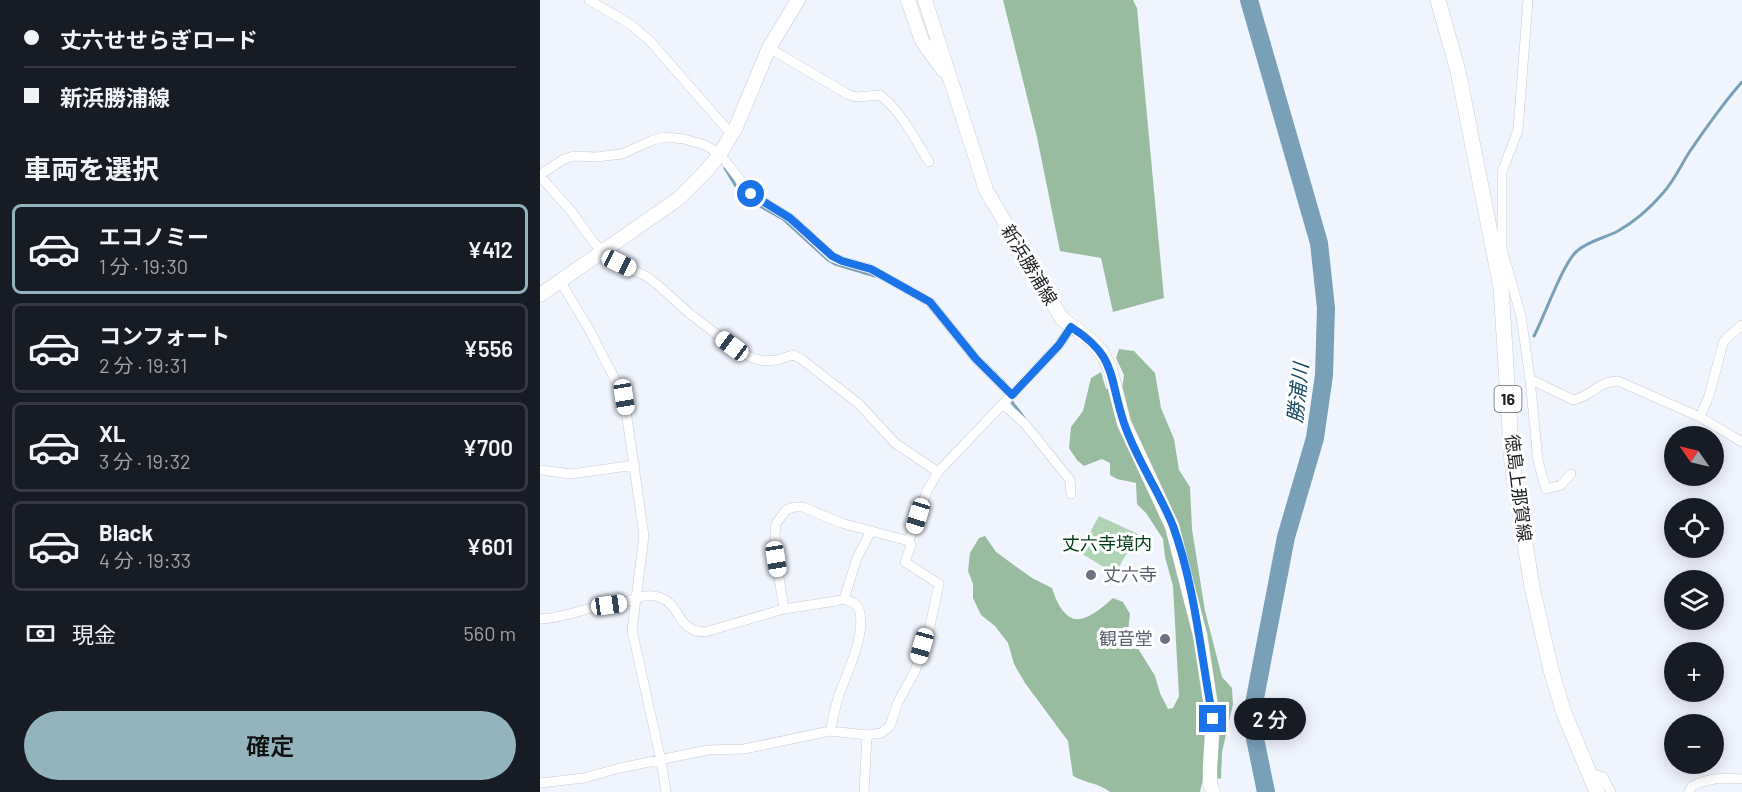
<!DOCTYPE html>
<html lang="ja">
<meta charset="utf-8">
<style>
:root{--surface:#171b24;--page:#242831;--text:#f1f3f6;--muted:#9ea1a6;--line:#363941;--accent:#93b3bd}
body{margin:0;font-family:Barlow,"Noto Sans JP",sans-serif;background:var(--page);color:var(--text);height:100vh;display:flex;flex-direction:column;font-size:22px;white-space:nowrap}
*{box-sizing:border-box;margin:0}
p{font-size:20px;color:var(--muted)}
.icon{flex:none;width:33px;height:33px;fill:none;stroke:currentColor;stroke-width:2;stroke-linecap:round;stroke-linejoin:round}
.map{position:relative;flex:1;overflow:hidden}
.panel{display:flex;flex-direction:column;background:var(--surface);width:540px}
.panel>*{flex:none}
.guide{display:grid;align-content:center;height:132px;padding:0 24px;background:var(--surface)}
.needle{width:39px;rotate:304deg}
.fabs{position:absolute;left:1124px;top:426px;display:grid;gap:12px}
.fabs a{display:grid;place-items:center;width:60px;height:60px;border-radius:50%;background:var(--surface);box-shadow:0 3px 15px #0003;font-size:30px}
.end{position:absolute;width:27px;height:27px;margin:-14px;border:8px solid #1a73e8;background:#fff;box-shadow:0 0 0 3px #fff}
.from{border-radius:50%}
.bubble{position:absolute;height:42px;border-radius:21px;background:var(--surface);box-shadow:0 3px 15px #0003;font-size:20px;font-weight:600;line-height:42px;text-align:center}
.car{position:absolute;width:18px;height:36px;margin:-18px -9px;border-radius:8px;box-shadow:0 0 4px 2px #0007;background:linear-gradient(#fff 24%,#345 0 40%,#fff 0 76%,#345 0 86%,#fff 0)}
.guide b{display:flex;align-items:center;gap:21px;height:57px;font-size:22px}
.guide b+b{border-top:2px solid var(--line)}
.guide i{width:15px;height:15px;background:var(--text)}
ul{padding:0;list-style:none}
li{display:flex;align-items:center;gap:18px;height:90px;margin:0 12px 9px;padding:0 12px;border:3px solid var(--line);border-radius:9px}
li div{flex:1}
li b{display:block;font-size:22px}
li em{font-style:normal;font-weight:600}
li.on{border-color:var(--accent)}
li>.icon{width:54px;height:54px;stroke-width:1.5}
h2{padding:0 24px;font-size:27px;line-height:72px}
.pay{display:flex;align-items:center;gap:15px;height:66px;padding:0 24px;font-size:22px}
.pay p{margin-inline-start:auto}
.cta{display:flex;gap:12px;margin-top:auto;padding:12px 24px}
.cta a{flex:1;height:69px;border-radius:36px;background:var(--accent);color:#111;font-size:24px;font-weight:600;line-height:69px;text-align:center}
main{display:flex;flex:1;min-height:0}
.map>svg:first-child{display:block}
.green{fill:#b0d3b6}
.forest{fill:#99bca0}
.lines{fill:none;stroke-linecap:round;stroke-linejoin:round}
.stream{stroke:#7aa0b8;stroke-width:3}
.river{stroke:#7aa0b8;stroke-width:18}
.street-casing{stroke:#c8ccd5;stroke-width:10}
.secondary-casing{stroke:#c8ccd5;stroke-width:15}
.primary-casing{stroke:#c8ccd5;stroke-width:16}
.street{stroke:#fff;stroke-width:9}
.secondary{stroke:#fff;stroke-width:14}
.primary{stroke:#fff;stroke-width:15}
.route{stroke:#1a73e8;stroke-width:8}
.worship-dot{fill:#6b7280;stroke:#fff;stroke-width:2}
.labels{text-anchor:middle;stroke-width:6;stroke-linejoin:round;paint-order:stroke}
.shield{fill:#fff;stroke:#626366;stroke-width:1.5}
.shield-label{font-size:16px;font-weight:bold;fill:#1f2024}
.street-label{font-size:18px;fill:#1f2024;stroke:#fff}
.park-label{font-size:18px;fill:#013d19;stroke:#fff}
.worship-label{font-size:18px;fill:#5b616d;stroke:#fff;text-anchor:start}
.water-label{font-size:20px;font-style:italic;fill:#184963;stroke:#fff}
</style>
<main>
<section class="panel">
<div class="guide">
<b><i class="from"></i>丈六せせらぎロード</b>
<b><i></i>新浜勝浦線</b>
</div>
<h2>車両を選択</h2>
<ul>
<li class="on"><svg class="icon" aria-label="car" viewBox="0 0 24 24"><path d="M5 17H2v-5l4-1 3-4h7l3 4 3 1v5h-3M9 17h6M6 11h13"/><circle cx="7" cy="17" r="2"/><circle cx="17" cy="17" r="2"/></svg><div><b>エコノミー</b><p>1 分 · 19:30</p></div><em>¥412</em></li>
<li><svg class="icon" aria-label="car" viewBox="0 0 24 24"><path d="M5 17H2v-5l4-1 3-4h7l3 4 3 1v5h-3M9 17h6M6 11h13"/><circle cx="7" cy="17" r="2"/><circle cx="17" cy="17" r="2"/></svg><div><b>コンフォート</b><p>2 分 · 19:31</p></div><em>¥556</em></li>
<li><svg class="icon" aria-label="car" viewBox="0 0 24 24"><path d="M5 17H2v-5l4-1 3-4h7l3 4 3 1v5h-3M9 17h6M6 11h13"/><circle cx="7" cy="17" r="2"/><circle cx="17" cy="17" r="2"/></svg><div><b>XL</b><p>3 分 · 19:32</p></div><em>¥700</em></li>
<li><svg class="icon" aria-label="car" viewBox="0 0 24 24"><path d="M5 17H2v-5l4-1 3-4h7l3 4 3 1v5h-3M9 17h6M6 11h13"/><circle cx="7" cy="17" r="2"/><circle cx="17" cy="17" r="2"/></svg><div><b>Black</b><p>4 分 · 19:33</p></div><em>¥601</em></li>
</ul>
<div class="pay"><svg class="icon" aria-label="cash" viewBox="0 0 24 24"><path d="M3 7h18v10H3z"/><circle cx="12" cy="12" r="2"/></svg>現金<p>560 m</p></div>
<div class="cta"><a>確定</a></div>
</section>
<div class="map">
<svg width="1202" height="792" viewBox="0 0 1202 792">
<rect width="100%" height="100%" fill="#f0f4fd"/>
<path class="green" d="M559,516l39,18 -23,40 -36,-22z"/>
<path class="forest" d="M463,0h130l4,8 27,290 -51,14 -12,-54 -41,-7 -23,-114z
M579,349l15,2 21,22 6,35 13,31 5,31 11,17 2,42 13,82 17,66 10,11 1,16 -11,48 -1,27 -17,-4 -4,17h-90c-11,-9 -25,-9 -37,-16l-5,-35 -43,-58 -11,-19 -6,-21 -13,-17 -14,-11 -8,-17v-14l-5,-13 2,-18 9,-15 6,-2 11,16 36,26 20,10c4,13 14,37 32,30 10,-3 21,-13 29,-20l10,4 7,12 -2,18 27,44 5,17 8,16 5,-1 6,-12 -6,-110 -8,-29 -2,-18 -17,-26 -9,-9 -1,-21 -19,-4 -7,-4v-12l-8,-4 -18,7 -7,-6 -8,-12 2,-21 12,-16 8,-33 10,-6 5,17h16l2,-14 -8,-17z"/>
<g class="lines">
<path class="stream" d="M185,168l12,20 14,13 32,18 45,41 7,4 40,12
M994,336c11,-21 29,-73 43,-85 11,-10 28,-13 41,-20 16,-9 33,-24 45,-38 11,-12 18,-28 27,-42 16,-23 33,-48 52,-69
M471,401l14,18"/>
<path class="river" d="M709,0l70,243 7,65 -2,67 -9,63 -29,99 -35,182 15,73"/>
<defs>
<path id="street" d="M49,0l41,24 20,17 82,94
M988,0l-10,130 -16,42v77l19,67 9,63 43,21c18,-3 25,-19 45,-19l82,36 42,25
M229,48l80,47 8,2 23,-2c21,16 35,44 49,67
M0,175l24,-16 10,-3 22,1 26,-3 31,-14 13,-3 18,2 21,6 15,9 31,40 39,24 42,39 10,4 29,8 59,33 46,57 36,36
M0,176l31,35 24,33 24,19 27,13 12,9 32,29 42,32 18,11 13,4 14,-1 16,-5 7,3 59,46 36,39 43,29
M20,281l29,48 35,68 20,139 -12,94 29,131 5,31
M990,379l8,82 8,28 15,-4 10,-11
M463,404l22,20 45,56 1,14
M1160,417l9,-21 14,-53 4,-5 15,-13
M0,470l31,4 64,-9
M244,609l-8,-50 -1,-25 1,-10 10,-14 8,-3h9l38,16 68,18 18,-50 11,-19 121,-127 12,-18
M0,619c20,-1 36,-7 55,-12 9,-2 19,-1 28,-4 11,-4 23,-10 36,-6 22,7 18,35 46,35l79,-23 52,-8 8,-2 13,-41 14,-27
M290,731c3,-12 5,-24 9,-36 8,-22 28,-62 20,-86 -2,-6 -10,-8 -15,-10
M1050,776l7,-1 6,2 8,15
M0,783l44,-5 36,-10 88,-18 36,-1 86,-18 37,4 14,-2 9,-7 8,-24 17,-31 14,-41 10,-46 -34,-22 6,-17 -2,-4
M324,792l3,-57
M1149,792l3,-6c17,-8 31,-9 50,-7"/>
<path id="secondary" d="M368,0l14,41 21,29
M385,0l61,190 76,129 26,19 12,12 10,18 14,55 48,103 28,109 13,84 -3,48v16l3,9
M0,295l138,-96 29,-29 13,-16 16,-27 33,-79 29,-48"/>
<path id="primary" d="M898,0l20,71 43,216 11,175 20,125 19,83 13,43 33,79"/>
</defs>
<use href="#street" class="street-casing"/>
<use href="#secondary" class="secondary-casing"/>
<use href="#primary" class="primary-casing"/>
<use href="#street" class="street"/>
<use href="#secondary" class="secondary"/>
<use href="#primary" class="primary"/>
</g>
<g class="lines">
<path class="route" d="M211,194l39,24 42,38 10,5 29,8 59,33 46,57 36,36 47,-50 12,-18c47,30 37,49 53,96 12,36 35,68 49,103 22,60 28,131 40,193"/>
</g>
<g class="worship-dot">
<circle cx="551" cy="575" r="6"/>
<circle cx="625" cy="639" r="6"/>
</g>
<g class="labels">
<rect class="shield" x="954.5" y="386" width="27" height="26" rx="4.5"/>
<g class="shield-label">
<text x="968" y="405">16</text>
</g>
<g class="street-label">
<text transform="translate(489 265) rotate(59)" y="6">新浜勝浦線</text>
<text transform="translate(978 488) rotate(83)" y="6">徳島上那賀線</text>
</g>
<g class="park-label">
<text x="567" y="550">丈六寺境内</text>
</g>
<g class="worship-label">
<text x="563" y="581">丈六寺</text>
<text x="613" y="645" text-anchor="end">観音堂</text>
</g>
<g class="water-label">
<text transform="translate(758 393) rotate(-84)" y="7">勝浦川</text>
</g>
</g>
</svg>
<div class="fabs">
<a><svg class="needle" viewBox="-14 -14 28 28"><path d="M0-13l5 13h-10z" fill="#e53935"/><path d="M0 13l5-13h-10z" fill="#9ea1a6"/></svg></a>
<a><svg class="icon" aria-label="locate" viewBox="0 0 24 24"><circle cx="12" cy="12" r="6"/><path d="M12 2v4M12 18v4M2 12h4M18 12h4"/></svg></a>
<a><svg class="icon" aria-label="layers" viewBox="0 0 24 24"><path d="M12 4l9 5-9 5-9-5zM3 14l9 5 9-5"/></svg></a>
<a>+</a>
<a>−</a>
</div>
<i class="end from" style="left:211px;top:194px"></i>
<i class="end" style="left:673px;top:719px"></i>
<div class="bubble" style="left:694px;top:698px;width:72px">2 分</div>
<i class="car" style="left:79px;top:263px;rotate:116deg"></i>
<i class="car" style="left:192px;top:346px;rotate:307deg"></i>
<i class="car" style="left:84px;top:397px;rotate:171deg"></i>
<i class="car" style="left:378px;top:516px;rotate:197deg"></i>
<i class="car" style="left:236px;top:559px;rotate:171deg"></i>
<i class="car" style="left:69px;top:605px;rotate:82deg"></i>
<i class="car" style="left:382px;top:646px;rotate:196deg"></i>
</div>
</main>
